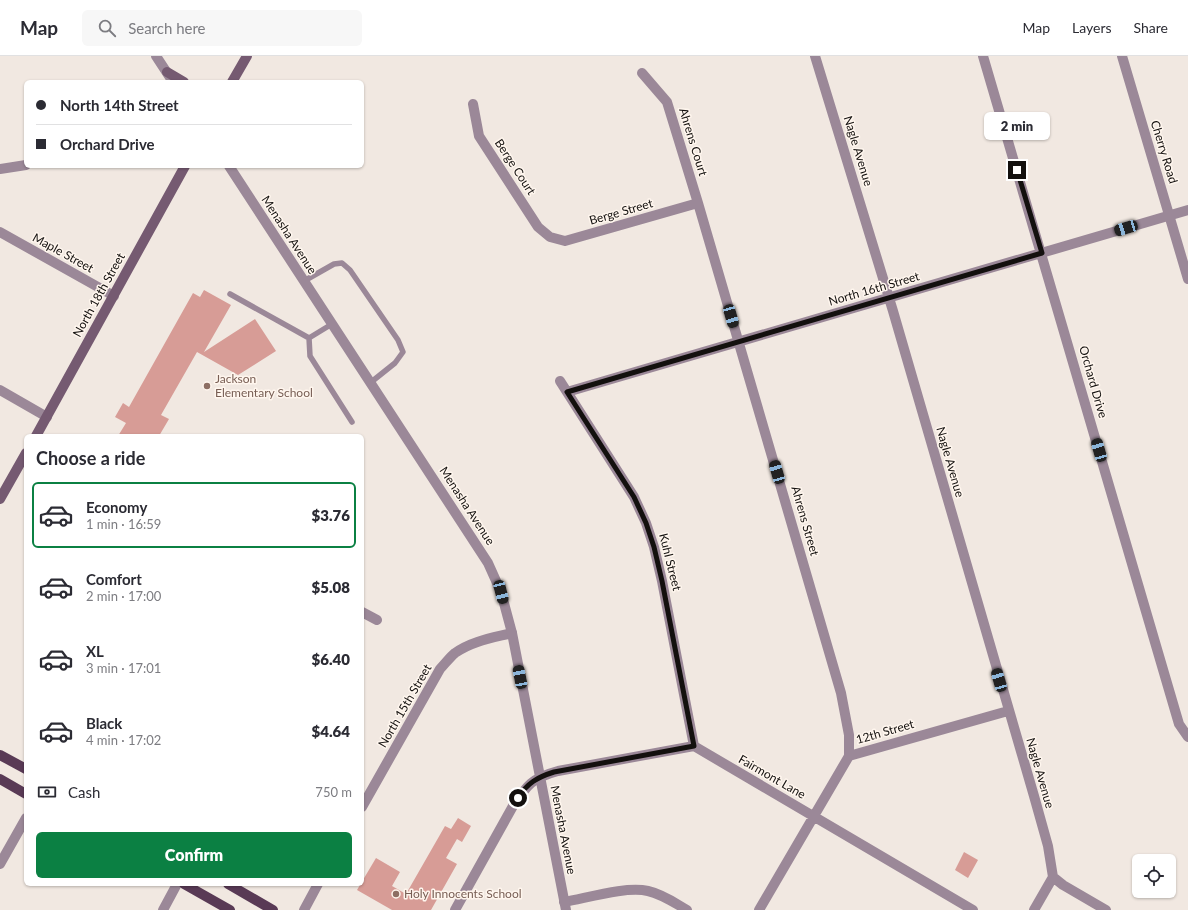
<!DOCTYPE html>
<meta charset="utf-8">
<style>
:root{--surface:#fff;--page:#f7f7f7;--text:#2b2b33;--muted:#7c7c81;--line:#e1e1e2;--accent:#0b8043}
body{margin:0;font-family:Lato,sans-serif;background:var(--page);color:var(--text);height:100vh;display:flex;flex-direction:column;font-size:15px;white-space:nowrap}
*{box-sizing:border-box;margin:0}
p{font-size:13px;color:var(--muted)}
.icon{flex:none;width:22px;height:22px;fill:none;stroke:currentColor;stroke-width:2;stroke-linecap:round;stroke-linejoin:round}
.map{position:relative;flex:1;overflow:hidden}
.side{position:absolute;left:24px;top:378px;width:340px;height:452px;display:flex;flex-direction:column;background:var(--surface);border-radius:6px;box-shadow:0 1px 3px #0004}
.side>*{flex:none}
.banner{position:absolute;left:24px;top:24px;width:340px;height:88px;border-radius:6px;box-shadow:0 1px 3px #0004;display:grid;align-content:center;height:88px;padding:0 12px;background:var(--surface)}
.buttons{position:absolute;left:1132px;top:798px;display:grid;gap:8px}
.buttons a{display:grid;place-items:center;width:44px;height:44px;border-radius:6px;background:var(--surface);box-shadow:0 1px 3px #0004;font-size:20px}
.end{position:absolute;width:18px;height:18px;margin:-9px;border:5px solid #13100e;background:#fff;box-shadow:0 0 0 2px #fff}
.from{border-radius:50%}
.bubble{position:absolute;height:28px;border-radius:6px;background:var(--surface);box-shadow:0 1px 3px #0004;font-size:13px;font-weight:800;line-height:28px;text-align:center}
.car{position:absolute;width:12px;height:24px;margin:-12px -6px;border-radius:5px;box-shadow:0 0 3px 1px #0007;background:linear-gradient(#222 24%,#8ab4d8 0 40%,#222 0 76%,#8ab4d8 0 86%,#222 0)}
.banner b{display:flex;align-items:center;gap:14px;height:38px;font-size:15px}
.banner b+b{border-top:1px solid var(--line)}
.banner i{width:10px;height:10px;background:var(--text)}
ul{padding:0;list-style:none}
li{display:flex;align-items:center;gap:12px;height:66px;margin:0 8px 6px;padding:0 4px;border:2px solid transparent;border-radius:6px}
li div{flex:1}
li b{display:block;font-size:15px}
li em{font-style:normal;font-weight:800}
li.selected{border-color:var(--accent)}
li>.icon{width:36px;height:36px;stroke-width:1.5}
h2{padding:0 12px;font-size:18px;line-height:48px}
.pay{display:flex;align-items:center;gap:10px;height:44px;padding:0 12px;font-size:15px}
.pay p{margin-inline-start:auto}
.button{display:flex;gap:8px;margin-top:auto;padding:8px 12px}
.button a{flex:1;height:46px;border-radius:6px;background:var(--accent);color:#fff;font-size:16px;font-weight:800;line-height:46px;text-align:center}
header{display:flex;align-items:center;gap:24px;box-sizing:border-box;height:56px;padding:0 20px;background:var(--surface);border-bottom:1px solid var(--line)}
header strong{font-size:19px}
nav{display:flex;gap:22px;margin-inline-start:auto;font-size:14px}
.search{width:280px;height:36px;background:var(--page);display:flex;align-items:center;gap:10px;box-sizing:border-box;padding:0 14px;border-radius:6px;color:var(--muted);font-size:15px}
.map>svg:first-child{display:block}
.building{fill:#d79c96}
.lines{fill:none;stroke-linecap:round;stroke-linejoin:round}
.service{stroke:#9b8898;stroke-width:5.5}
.minor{stroke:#9b8898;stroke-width:10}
.tertiary{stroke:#9b8898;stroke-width:10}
.secondary{stroke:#755a71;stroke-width:10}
.primary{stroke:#593a55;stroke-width:10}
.route{stroke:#13100e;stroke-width:5}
.education-dot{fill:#8d6e63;stroke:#fff6ee;stroke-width:1.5}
.labels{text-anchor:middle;stroke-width:3;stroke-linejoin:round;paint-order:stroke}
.street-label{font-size:12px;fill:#13100e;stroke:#fff6ee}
.education-label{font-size:12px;fill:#785e54;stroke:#fff6ee;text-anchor:start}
</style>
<header>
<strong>Map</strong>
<div class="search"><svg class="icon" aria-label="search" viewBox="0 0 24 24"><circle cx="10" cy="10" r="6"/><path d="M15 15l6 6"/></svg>Search here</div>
<nav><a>Map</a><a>Layers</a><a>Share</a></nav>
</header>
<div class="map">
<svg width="1188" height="854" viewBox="0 0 1188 854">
<rect width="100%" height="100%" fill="#f1e8e1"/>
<path class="building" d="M204,234l27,15 -27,47 51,-33 21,32 -38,24 -41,-23 -36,63 8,4 -10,17h-41l8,-13 -11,-6 8,-14 6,4 64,-114 7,4z
M458,762l13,8 -9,16 -5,-3 -11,19 11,6 -26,46h-39l-35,-20 19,-32 24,14 -8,14 14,8 39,-68 6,3z
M964,796l14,8 -10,18 -13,-8z"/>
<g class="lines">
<path class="service" d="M304,225l30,-17 8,-1 8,7 48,70 5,12 -8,11 -25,20
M230,238l79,44
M332,268l-23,14 1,18 42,66"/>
<path class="minor" d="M815,0l78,255 141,485 14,50 5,31
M983,0l196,668 9,13
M1122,0l66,223
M642,17l25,29 31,101 143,490 8,42v21
M473,48l6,32 59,91 12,10 15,4 133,-38
M0,113l26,-4
M0,176l114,64
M560,325l74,116 12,26 8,24 8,34 32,165
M0,334l47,27
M567,336l621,-182
M362,556l15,8
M362,751l78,-138c5,-5 10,-12 15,-16 17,-12 37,-15 57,-20
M0,808l26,-46
M1053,821l10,8 43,25
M564,846c23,-4 62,-16 84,-11 14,3 27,12 39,19
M163,854l14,-26
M304,854l14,-26
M455,854l58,-104c14,-21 19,-28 45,-35l136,-25 279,164
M759,854l90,-154 159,-45
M1034,854l19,-33"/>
<path class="tertiary" d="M156,0l17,26
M229,110l259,397 13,29 11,41 54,277"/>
<path class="secondary" d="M167,16l17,10
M232,26l15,-26
M36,380l149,-270
M0,443l26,-46"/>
<path class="primary" d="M0,699l26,14
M0,723l26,15
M184,828l46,26
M228,828l45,26"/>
</g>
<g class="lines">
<path class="route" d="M518,742c9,-15 20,-21 36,-26l140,-26 -32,-165 -8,-34 -8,-24 -12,-26 -67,-105 475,-139 -25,-83"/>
</g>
<g class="education-dot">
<circle cx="207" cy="330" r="4"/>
<circle cx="396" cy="838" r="4"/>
</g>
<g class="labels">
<g class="street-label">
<text transform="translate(693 86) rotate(73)" y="4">Ahrens Court</text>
<text transform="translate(858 95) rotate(73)" y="4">Nagle Avenue</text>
<text transform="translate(1164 96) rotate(73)" y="4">Cherry Road</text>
<text transform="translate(515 111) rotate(57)" y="4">Berge Court</text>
<text transform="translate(621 156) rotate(-16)" y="4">Berge Street</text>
<text transform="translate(289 179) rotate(57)" y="4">Menasha Avenue</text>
<text transform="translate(63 197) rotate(29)" y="4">Maple Street</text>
<text transform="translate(874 233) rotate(-16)" y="4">North 16th Street</text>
<text transform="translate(99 239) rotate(-61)" y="4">North 18th Street</text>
<text transform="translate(1093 326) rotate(74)" y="4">Orchard Drive</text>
<text transform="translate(950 406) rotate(74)" y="4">Nagle Avenue</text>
<text transform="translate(467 450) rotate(57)" y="4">Menasha Avenue</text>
<text transform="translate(805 465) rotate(74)" y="4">Ahrens Street</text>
<text transform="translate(670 506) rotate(76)" y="4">Kuhl Street</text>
<text transform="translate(405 650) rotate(-60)" y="4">North 15th Street</text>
<text transform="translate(885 676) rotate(-16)" y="4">12th Street</text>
<text transform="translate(1040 717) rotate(74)" y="4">Nagle Avenue</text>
<text transform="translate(772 721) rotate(30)" y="4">Fairmont Lane</text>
<text transform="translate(563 774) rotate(79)" y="4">Menasha Avenue</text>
</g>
<g class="education-label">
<text x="215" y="327">Jackson<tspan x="215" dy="14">Elementary School</tspan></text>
<text x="404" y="842">Holy Innocents School</text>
</g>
</g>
</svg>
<div class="buttons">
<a><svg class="icon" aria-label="locate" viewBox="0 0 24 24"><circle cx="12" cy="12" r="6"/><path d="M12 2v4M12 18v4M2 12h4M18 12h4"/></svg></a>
</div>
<i class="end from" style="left:518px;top:742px"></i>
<i class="end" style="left:1017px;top:114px"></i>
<div class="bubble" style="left:984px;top:56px;width:66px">2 min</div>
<i class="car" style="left:1126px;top:172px;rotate:253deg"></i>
<i class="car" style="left:731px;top:260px;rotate:164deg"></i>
<i class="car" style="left:1099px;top:394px;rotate:344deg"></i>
<i class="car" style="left:777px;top:416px;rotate:344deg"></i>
<i class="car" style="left:501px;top:536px;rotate:166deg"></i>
<i class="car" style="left:520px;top:621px;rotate:349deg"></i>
<i class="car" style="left:999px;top:624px;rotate:344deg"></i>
<div class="banner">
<b><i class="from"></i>North 14th Street</b>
<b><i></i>Orchard Drive</b>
</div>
<section class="side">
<h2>Choose a ride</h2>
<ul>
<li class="selected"><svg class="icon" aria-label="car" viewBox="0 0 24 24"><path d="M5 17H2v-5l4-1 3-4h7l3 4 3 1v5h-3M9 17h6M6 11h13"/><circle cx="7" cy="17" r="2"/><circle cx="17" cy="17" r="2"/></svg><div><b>Economy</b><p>1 min · 16:59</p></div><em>$3.76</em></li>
<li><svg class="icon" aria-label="car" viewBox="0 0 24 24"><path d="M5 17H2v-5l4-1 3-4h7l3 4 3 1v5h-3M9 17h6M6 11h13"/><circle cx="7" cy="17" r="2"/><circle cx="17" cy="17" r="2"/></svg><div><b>Comfort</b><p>2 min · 17:00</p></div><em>$5.08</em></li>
<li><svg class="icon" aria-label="car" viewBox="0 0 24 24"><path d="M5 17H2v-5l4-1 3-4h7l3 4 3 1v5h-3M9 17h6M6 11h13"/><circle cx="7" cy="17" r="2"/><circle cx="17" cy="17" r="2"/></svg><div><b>XL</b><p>3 min · 17:01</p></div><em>$6.40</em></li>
<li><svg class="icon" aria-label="car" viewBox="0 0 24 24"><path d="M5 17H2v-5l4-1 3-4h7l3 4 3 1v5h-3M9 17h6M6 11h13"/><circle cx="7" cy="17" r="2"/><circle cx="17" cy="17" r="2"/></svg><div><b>Black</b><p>4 min · 17:02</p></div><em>$4.64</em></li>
</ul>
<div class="pay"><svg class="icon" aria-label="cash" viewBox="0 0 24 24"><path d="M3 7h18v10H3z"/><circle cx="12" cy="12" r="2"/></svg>Cash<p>750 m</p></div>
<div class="button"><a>Confirm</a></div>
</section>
</div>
